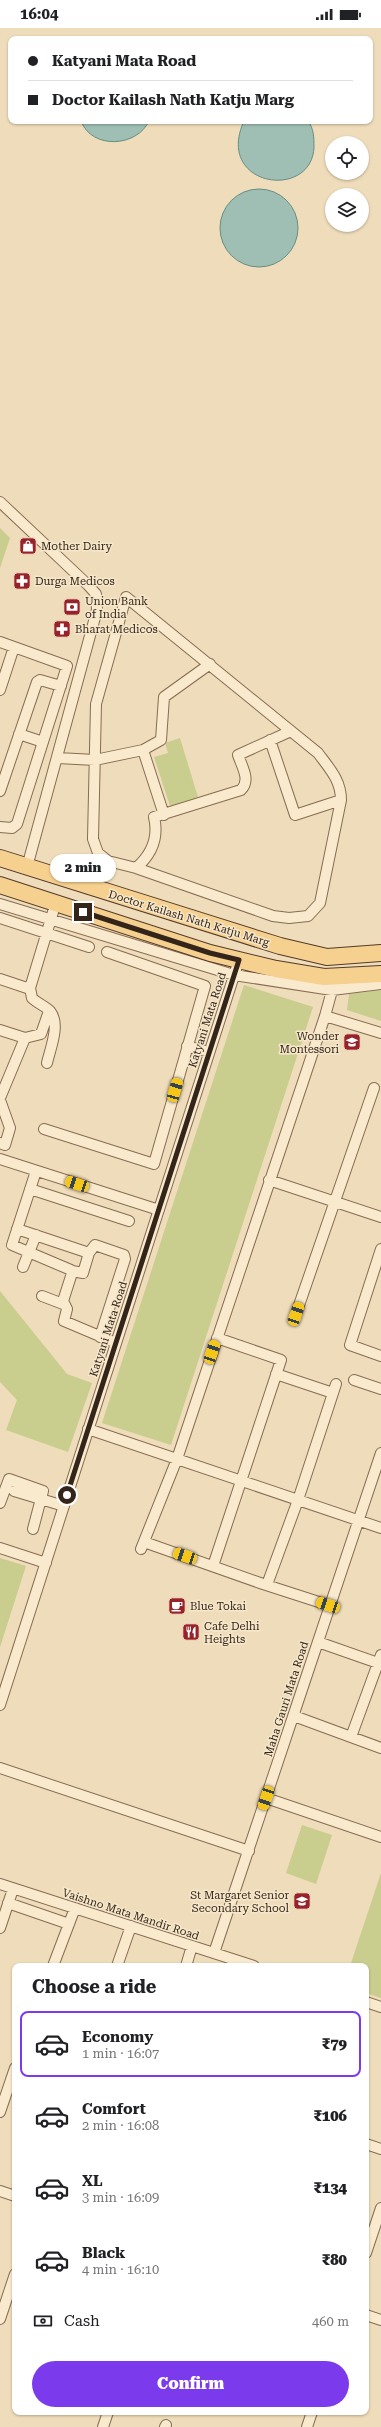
<!DOCTYPE html>
<meta charset="utf-8">
<style>
:root{--surface:#fff;--page:#f6f6f6;--text:#202124;--muted:#757577;--line:#e0e0e0;--accent:#7c3aed}
body{margin:0;font-family:"Roboto Serif",serif;background:var(--page);color:var(--text);height:100vh;display:flex;flex-direction:column;font-size:15px;white-space:nowrap}
*{box-sizing:border-box;margin:0}
p{font-size:13px;color:var(--muted)}
.icon{flex:none;width:22px;height:22px;fill:none;stroke:currentColor;stroke-width:2;stroke-linecap:round;stroke-linejoin:round}
.map{position:relative;flex:1;overflow:hidden}
.details{position:absolute;left:12px;top:1935px;width:357px;height:452px;display:flex;flex-direction:column;background:var(--surface);border-radius:8px;box-shadow:0 1px 3px #0004}
.details>*{flex:none}
.guide{position:absolute;left:8px;top:8px;width:365px;height:88px;border-radius:8px;box-shadow:0 1px 3px #0004;display:grid;align-content:center;height:88px;padding:0 20px;background:var(--surface)}
.tools{position:absolute;left:325px;top:108px;display:grid;gap:8px}
.tools a{display:grid;place-items:center;width:44px;height:44px;border-radius:50%;background:var(--surface);box-shadow:0 1px 3px #0004;font-size:20px}
.end{position:absolute;width:18px;height:18px;margin:-9px;border:5px solid #34251a;background:#fff;box-shadow:0 0 0 2px #fff}
.from{border-radius:50%}
.bubble{position:absolute;height:28px;border-radius:14px;background:var(--surface);box-shadow:0 1px 3px #0004;font-size:13px;font-weight:800;line-height:28px;text-align:center}
.car{position:absolute;width:12px;height:24px;margin:-12px -6px;border-radius:5px;box-shadow:0 0 3px 1px #0007;background:linear-gradient(#f5c518 24%,#345 0 40%,#f5c518 0 76%,#345 0 86%,#f5c518 0)}
.guide b{display:flex;align-items:center;gap:14px;height:38px;font-size:15px}
.guide b+b{border-top:1px solid var(--line)}
.guide i{width:10px;height:10px;background:var(--text)}
ul{padding:0;list-style:none}
li{display:flex;align-items:center;gap:12px;height:66px;margin:0 8px 6px;padding:0 12px;border:2px solid transparent;border-radius:8px}
li div{flex:1}
li b{display:block;font-size:15px}
li em{font-style:normal;font-weight:800}
li.on{border-color:var(--accent)}
li>.icon{width:36px;height:36px;stroke-width:1.5}
h2{padding:0 20px;font-size:18px;line-height:48px}
.pay{display:flex;align-items:center;gap:10px;height:44px;padding:0 20px;font-size:15px}
.pay p{margin-inline-start:auto}
.primary-button{display:flex;gap:8px;margin-top:auto;padding:8px 20px}
.primary-button a{flex:1;height:46px;border-radius:24px;background:var(--accent);color:#fff;font-size:16px;font-weight:800;line-height:46px;text-align:center}
.status{display:flex;justify-content:space-between;align-items:center;height:28px;padding:0 20px;background:var(--surface);direction:ltr}
.status svg{height:11px;fill:currentColor}
.map>svg:first-child{display:block}
.green{fill:#c9cd8e}
.water{fill:#9fbfb4;stroke:#668d81}
.lines{fill:none;stroke-linecap:round;stroke-linejoin:round}
.street-casing{stroke:#866c54;stroke-width:12}
.primary-casing{stroke:#533a29;stroke-width:18}
.street{stroke:#faeacd;stroke-width:10}
.primary{stroke:#f6d08e;stroke-width:16}
.route{stroke:#34251a;stroke-width:5}
.labels{text-anchor:middle;stroke-width:3;stroke-linejoin:round;paint-order:stroke}
.poi-label{font-size:11px;fill:#34251a;stroke:#f6e7ca;text-anchor:start}
.street-label{font-size:11px;fill:#34251a;stroke:#f6e7ca}
</style>
<div class="status"><b>16:04</b><svg viewBox="0 0 49 12"><path d="M0 12V9h3v3zM5 12V6h3v6zM10 12V3h3v9zM15 12V0h3v12zM26 1h20v11H26zM47 4h2v5h-2z"/></svg></div>
<div class="map">
<svg width="381" height="2399" viewBox="0 0 381 2399">
<rect width="100%" height="100%" fill="#efdcba"/>
<path class="green" d="M0,500l10,10 -10,30z
M180,710l18,59 -28,9 -16,-49 14,-4 -3,-10z
M244,957l69,22 -142,438 -69,-22z
M381,962v31l-34,-11 2,-16z
M0,1263l67,83 25,9 -24,69 -62,-22 11,-30 -17,-18z
M0,1530l26,8 -26,81z
M302,1797l30,10 -16,49 -30,-11z
M381,1845v125l-15,-5v-27h-16z"/>
<path class="water" d="M81,93h68c-12,26 -57,29 -68,0z
M244,93h64c6,8 6,17 6,26 -2,54 -100,40 -70,-26z
M220 200a39 39 0 1 1 78 0a39 39 0 1 1-78 0Z"/>
<g class="lines">
<defs>
<path id="street" d="M0,474l88,83 8,9 1,16 -70,257
M126,569l192,156c11,15 23,27 23,47l-21,103 -12,13 -19,2 -16,-2 -137,-48 -28,-7 -10,-8 -5,-14 3,-135z
M0,614l67,24 -50,158 -5,4 -12,-1
M0,662l14,-43
M19,706l24,8
M270,712l25,75 46,-15
M143,722l18,-10 3,-43 46,-33
M58,730l37,2 48,-10 21,65
M0,763l37,-109 3,-2 21,6
M136,840c15,-13 23,-30 18,-51l87,-27c10,-10 1,-23 -3,-35l53,-24
M0,876l234,71 98,15 49,-6
M0,890l89,29
M0,951l30,10
M325,988l56,17
M0,1002l25,8 16,-4 8,-23
M187,1018l22,6
M47,1035c3,-14 14,-39 3,-52 -5,-5 -13,-8 -18,-13l-2,-10 23,-76
M0,1070l25,-60
M0,1072l10,28 -5,17 -5,-2
M44,1101l110,35 51,-178 -98,-34
M0,1131l159,51
M36,1143l-24,74 59,25 1,3 -9,28 4,8 -3,12 52,22
M269,1152l112,37
M30,1161l99,32
M17,1201l72,24 6,-8 29,10 1,4 -25,78
M381,1221l-31,96 31,11
M23,1239l13,-32
M72,1243l11,2 6,-20
M42,1268l21,8
M296,1286l78,-226
M276,1346l57,19
M354,1352l27,9
M88,1401l293,99
M14,1463l50,15
M0,1475l9,-24 34,12 -10,38
M144,1514l119,42 5,-2 30,-82 38,-116
M0,1520l46,15
M141,1521l36,-90 148,-443 11,-40
M213,1538l68,-206 -64,-22
M263,1556l65,21
M318,1614l63,22
M0,1677l239,-745
M294,1688l87,32
M351,1709l30,-82
M0,1740l249,83
M266,1770l115,39
M0,1856l254,82
M8,1875l61,21
M0,1900l13,-39
M214,1925c57,-166 110,-334 167,-500
M53,1938l22,-58
M117,1938l14,-40
M186,1938l6,-20
M366,1974l15,5
M0,2084l15,-44
M366,2116l15,5
M0,2163l15,5
M366,2225l15,-45
M366,2287l15,5
M0,2291l15,-45
M103,2399l5,-15
M165,2399l1,-2
M307,2399l5,-15"/>
<path id="primary" d="M0,830l280,88 47,11 54,-4
M0,857l210,68 66,16 48,8 57,-3"/>
</defs>
<use href="#street" class="street-casing"/>
<use href="#primary" class="primary-casing"/>
<use href="#street" class="street"/>
<use href="#primary" class="primary"/>
</g>
<g class="lines">
<path class="route" d="M67,1467l172,-535 -29,-7 -127,-41"/>
</g>
<defs>
<symbol id="shop-square" viewBox="-11 -11 22 22"><rect x="-9" y="-9" width="18" height="18" rx="4" fill="#972229" stroke="#f6e7ca"/><path d="M-5-2.5h2.3a2.7 3.5 0 0 1 5.4 0H5L5.5 6h-11ZM-1.5-2.5h3a1.5 2.3 0 0 0-3 0Z" fill="#fff"/></symbol>
<symbol id="pharmacy-square" viewBox="-11 -11 22 22"><rect x="-9" y="-9" width="18" height="18" rx="4" fill="#972229" stroke="#f6e7ca"/><path d="M-2-6h4v4h4v4h-4v4h-4v-4h-4v-4h4Z" fill="#fff"/></symbol>
<symbol id="bank-square" viewBox="-11 -11 22 22"><rect x="-9" y="-9" width="18" height="18" rx="4" fill="#972229" stroke="#f6e7ca"/><path d="M-6-4H6V4H-6ZM0-2.3a2.3 2.3 0 1 0 0 4.6a2.3 2.3 0 1 0 0-4.6Z" fill="#fff"/></symbol>
<symbol id="school-square" viewBox="-11 -11 22 22"><rect x="-9" y="-9" width="18" height="18" rx="4" fill="#972229" stroke="#f6e7ca"/><path d="M0-5L7-2L0 1L-7-2ZM-4 1L0 2.5L4 1V4Q0 6-4 4Z" fill="#fff"/></symbol>
<symbol id="cafe-square" viewBox="-11 -11 22 22"><rect x="-9" y="-9" width="18" height="18" rx="4" fill="#972229" stroke="#f6e7ca"/><path d="M-5.5-4.5H6V0H3Q3 3.5 0 3.5H-2.5Q-5.5 3.5-5.5 0ZM3-3.2v2h1.7v-2ZM-6 4.5H4V6H-6Z" fill="#fff"/></symbol>
<symbol id="restaurant-square" viewBox="-11 -11 22 22"><rect x="-9" y="-9" width="18" height="18" rx="4" fill="#972229" stroke="#f6e7ca"/><path d="M-5-6h1v4h1v-4h1v4h1v-4h1v5L-1.5 .5V6h-2V.5L-5-1ZM5-6V6H3V1.5H1.5Q1.5-4 5-6Z" fill="#fff"/></symbol>
</defs>
<g fill-rule="evenodd">
<use href="#shop-square" x="18" y="508" width="20" height="20"/>
<use href="#pharmacy-square" x="12" y="543" width="20" height="20"/>
<use href="#bank-square" x="62" y="569" width="20" height="20"/>
<use href="#pharmacy-square" x="52" y="591" width="20" height="20"/>
<use href="#school-square" x="342" y="1004" width="20" height="20"/>
<use href="#cafe-square" x="167" y="1568" width="20" height="20"/>
<use href="#restaurant-square" x="181" y="1594" width="20" height="20"/>
<use href="#school-square" x="292" y="1863" width="20" height="20"/>
</g>
<g class="labels">
<g class="poi-label">
<text x="41" y="522">Mother Dairy</text>
<text x="35" y="557">Durga Medicos</text>
<text x="85" y="577">Union Bank<tspan x="85" dy="13">of India</tspan></text>
<text x="75" y="605">Bharat Medicos</text>
<text x="339" y="1012" text-anchor="end">Wonder<tspan x="339" dy="13">Montessori</tspan></text>
<text x="190" y="1582">Blue Tokai</text>
<text x="204" y="1602">Cafe Delhi<tspan x="204" dy="13">Heights</tspan></text>
<text x="289" y="1871" text-anchor="end">St Margaret Senior<tspan x="289" dy="13">Secondary School</tspan></text>
</g>
<g class="street-label">
<text transform="translate(189 890) rotate(17)" y="4">Doctor Kailash Nath Katju Marg</text>
<text transform="translate(207 992) rotate(-72)" y="4">Katyani Mata Road</text>
<text transform="translate(108 1301) rotate(-72)" y="4">Katyani Mata Road</text>
<text transform="translate(286 1671) rotate(-72)" y="4">Maha Gauri Mata Road</text>
<text transform="translate(131 1886) rotate(18)" y="4">Vaishno Mata Mandir Road</text>
</g>
</g>
</svg>
<div class="tools">
<a><svg class="icon" aria-label="locate" viewBox="0 0 24 24"><circle cx="12" cy="12" r="6"/><path d="M12 2v4M12 18v4M2 12h4M18 12h4"/></svg></a>
<a><svg class="icon" aria-label="layers" viewBox="0 0 24 24"><path d="M12 4l9 5-9 5-9-5zM3 14l9 5 9-5"/></svg></a>
</div>
<i class="end from" style="left:67px;top:1467px"></i>
<i class="end" style="left:83px;top:884px"></i>
<div class="bubble" style="left:50px;top:826px;width:66px">2 min</div>
<i class="car" style="left:175px;top:1062px;rotate:16deg"></i>
<i class="car" style="left:77px;top:1156px;rotate:288deg"></i>
<i class="car" style="left:296px;top:1286px;rotate:19deg"></i>
<i class="car" style="left:212px;top:1324px;rotate:18deg"></i>
<i class="car" style="left:185px;top:1528px;rotate:289deg"></i>
<i class="car" style="left:328px;top:1577px;rotate:288deg"></i>
<i class="car" style="left:266px;top:1770px;rotate:199deg"></i>
<div class="guide">
<b><i class="from"></i>Katyani Mata Road</b>
<b><i></i>Doctor Kailash Nath Katju Marg</b>
</div>
<section class="details">
<h2>Choose a ride</h2>
<ul>
<li class="on"><svg class="icon" aria-label="car" viewBox="0 0 24 24"><path d="M5 17H2v-5l4-1 3-4h7l3 4 3 1v5h-3M9 17h6M6 11h13"/><circle cx="7" cy="17" r="2"/><circle cx="17" cy="17" r="2"/></svg><div><b>Economy</b><p>1 min · 16:07</p></div><em>₹79</em></li>
<li><svg class="icon" aria-label="car" viewBox="0 0 24 24"><path d="M5 17H2v-5l4-1 3-4h7l3 4 3 1v5h-3M9 17h6M6 11h13"/><circle cx="7" cy="17" r="2"/><circle cx="17" cy="17" r="2"/></svg><div><b>Comfort</b><p>2 min · 16:08</p></div><em>₹106</em></li>
<li><svg class="icon" aria-label="car" viewBox="0 0 24 24"><path d="M5 17H2v-5l4-1 3-4h7l3 4 3 1v5h-3M9 17h6M6 11h13"/><circle cx="7" cy="17" r="2"/><circle cx="17" cy="17" r="2"/></svg><div><b>XL</b><p>3 min · 16:09</p></div><em>₹134</em></li>
<li><svg class="icon" aria-label="car" viewBox="0 0 24 24"><path d="M5 17H2v-5l4-1 3-4h7l3 4 3 1v5h-3M9 17h6M6 11h13"/><circle cx="7" cy="17" r="2"/><circle cx="17" cy="17" r="2"/></svg><div><b>Black</b><p>4 min · 16:10</p></div><em>₹80</em></li>
</ul>
<div class="pay"><svg class="icon" aria-label="cash" viewBox="0 0 24 24"><path d="M3 7h18v10H3z"/><circle cx="12" cy="12" r="2"/></svg>Cash<p>460 m</p></div>
<div class="primary-button"><a>Confirm</a></div>
</section>
</div>
